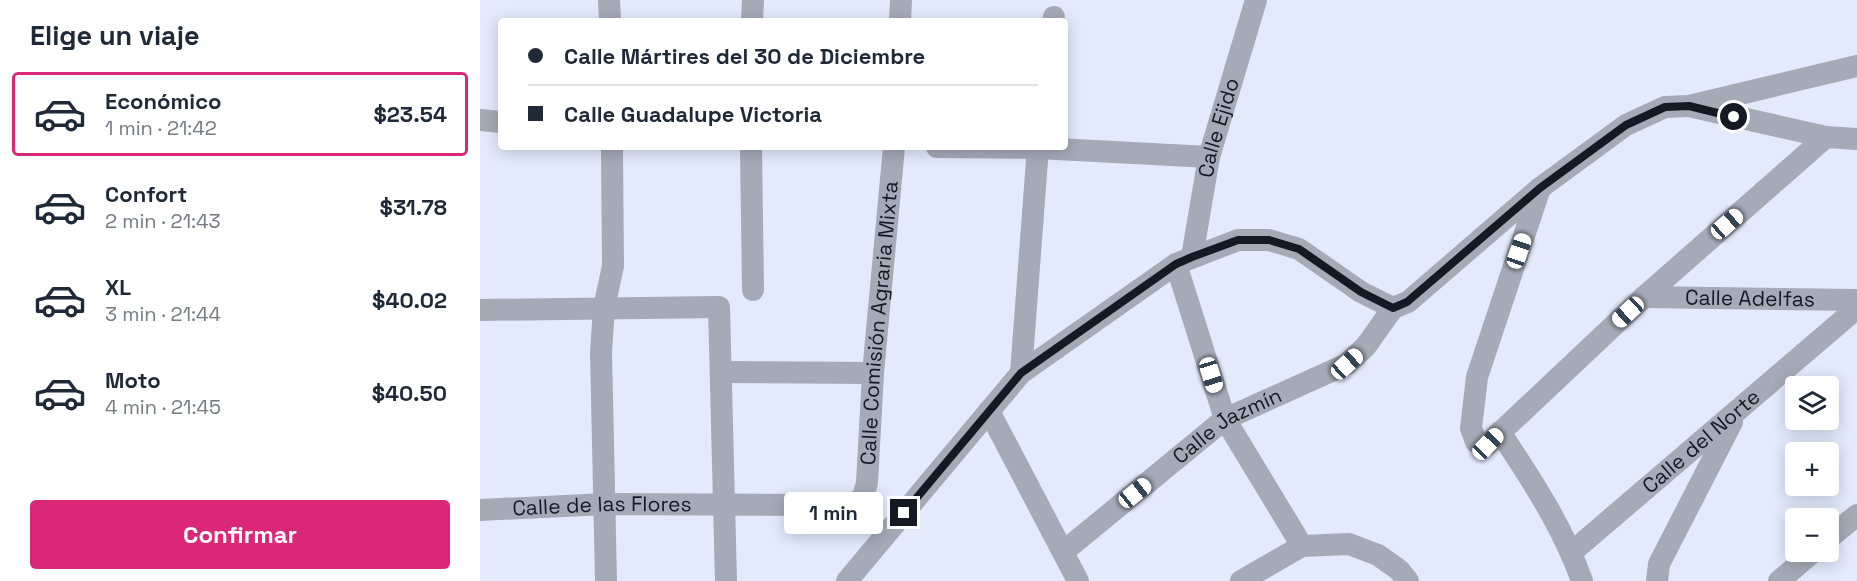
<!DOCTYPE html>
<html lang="es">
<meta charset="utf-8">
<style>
:root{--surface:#fff;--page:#f6f6f7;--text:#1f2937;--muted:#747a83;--line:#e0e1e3;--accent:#db2777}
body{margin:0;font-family:"Space Grotesk",sans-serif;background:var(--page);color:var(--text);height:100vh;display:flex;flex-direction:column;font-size:22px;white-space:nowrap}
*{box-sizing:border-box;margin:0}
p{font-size:20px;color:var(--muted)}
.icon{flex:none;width:33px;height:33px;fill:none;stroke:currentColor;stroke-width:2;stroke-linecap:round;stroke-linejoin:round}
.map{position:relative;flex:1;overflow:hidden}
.drawer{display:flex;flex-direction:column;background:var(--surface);width:480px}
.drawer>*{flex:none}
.top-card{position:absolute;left:18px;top:18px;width:570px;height:132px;border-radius:6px;box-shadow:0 3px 15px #0003;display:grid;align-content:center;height:132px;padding:0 30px;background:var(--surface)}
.fabs{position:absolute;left:1305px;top:376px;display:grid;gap:12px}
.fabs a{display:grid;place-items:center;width:54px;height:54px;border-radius:6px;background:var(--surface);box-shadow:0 3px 15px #0003;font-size:30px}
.end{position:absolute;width:27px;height:27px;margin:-14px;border:8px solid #151923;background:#fff;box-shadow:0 0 0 3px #fff}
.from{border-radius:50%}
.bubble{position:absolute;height:42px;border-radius:6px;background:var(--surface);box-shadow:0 3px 15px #0003;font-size:20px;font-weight:700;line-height:42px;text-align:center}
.car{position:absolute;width:18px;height:36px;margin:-18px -9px;border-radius:8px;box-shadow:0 0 4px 2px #0007;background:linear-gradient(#fff 24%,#345 0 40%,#fff 0 76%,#345 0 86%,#fff 0)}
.top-card b{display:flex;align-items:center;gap:21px;height:57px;font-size:22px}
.top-card b+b{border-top:2px solid var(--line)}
.top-card i{width:15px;height:15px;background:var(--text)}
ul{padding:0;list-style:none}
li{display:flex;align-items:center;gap:18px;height:84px;margin:0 12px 9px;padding:0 18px;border:3px solid transparent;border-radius:6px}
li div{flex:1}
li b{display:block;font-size:22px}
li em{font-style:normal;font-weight:700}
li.active{border-color:var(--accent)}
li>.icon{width:54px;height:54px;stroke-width:1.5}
h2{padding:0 30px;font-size:27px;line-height:72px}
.primary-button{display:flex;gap:12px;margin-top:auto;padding:12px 30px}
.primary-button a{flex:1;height:69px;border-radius:6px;background:var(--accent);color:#fff;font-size:24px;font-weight:700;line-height:69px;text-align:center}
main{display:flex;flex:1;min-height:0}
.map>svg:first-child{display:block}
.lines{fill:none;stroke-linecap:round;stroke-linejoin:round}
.minor{stroke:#a5aab7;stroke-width:22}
.route{stroke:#151923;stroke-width:8}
.labels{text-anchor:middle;stroke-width:6;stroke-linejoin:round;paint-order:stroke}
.street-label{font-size:21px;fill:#151923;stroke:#fff}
</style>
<main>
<section class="drawer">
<h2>Elige un viaje</h2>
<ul>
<li class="active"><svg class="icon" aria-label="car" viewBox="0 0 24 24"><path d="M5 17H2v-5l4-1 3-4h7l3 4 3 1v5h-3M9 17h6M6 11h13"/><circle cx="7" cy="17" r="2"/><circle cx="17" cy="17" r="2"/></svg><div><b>Económico</b><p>1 min · 21:42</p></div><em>$23.54</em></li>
<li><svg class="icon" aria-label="car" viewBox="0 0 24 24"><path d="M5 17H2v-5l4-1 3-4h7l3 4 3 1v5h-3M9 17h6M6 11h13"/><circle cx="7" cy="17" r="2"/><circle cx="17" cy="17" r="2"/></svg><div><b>Confort</b><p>2 min · 21:43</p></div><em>$31.78</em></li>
<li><svg class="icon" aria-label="car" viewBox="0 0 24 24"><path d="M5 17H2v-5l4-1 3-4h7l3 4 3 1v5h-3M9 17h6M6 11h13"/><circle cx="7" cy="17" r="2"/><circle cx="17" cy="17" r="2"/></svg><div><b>XL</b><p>3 min · 21:44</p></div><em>$40.02</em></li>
<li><svg class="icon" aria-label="car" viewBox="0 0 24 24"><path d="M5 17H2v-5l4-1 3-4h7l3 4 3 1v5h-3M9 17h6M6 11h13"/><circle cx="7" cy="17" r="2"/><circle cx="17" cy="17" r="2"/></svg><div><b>Moto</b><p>4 min · 21:45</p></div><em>$40.50</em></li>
</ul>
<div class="primary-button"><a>Confirmar</a></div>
</section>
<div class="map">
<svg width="1377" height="581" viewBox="0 0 1377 581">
<rect width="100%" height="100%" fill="#e2eafc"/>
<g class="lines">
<g class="minor">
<path d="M129,0l1,21"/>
<path d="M272,21l1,-21"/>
<path d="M420,21l1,-21"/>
<path d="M573,21l1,-4"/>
<path d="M1213,107l133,30 31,2"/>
<path d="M0,120l21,2"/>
<path d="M271,147l2,143"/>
<path d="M457,147l101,1 171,9"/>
<path d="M1060,188l-63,189 -6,51 5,14 12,2 156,-147 182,-160"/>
<path id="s1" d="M712,257l17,-100 47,-157"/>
<path d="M696,264l49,155 77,127"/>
<path id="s2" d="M1164,297l213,3"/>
<path d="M0,310l239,-3 7,274"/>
<path d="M241,372l152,1"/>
<path d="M541,373l17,-226"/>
<path d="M509,411l89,170"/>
<path d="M1020,432c31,47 63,95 82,149"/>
<path id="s3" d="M0,510l126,-6 238,1 18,-5 5,-17 6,-110 21,-226"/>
<path d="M1348,539l29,-24"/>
<path id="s4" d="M583,552l162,-133 122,-55 19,-18 27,-38"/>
<path id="s5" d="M1092,552l285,-244"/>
<path d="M126,581l-5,-229 3,-44 9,-42 -1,-119"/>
<path d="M367,581l174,-208 155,-109 62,-24h31l30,9 62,43 32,16 15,-6 132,-114 86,-63 39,-18 24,-1 168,-40"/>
<path d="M761,581l61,-35 47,-2 29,11 21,15 9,11"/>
<path d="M1177,581l2,-17 73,-142"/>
<path d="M1299,581l34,-29"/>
</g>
</g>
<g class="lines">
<path class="route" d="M424,513l117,-140 155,-109 16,-7 46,-17h31l30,9 62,43 32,16 14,-6 133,-114 86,-63 39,-18 24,-1 45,11"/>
</g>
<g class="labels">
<g class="street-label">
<text dy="7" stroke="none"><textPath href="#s1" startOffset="132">Calle Ejido</textPath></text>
<text dy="7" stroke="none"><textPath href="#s2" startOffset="106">Calle Adelfas</textPath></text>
<text dy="7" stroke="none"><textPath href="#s3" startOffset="561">Calle Comisión Agraria Mixta</textPath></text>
<text dy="7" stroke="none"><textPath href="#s4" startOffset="208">Calle Jazmín</textPath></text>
<text dy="7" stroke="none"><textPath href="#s5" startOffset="170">Calle del Norte</textPath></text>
<text dy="7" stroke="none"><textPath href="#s3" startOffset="122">Calle de las Flores</textPath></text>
</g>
</g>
</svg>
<div class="fabs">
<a><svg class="icon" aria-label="layers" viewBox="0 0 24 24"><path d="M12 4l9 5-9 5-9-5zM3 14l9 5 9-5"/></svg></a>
<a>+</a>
<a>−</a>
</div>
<i class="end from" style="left:1254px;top:117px"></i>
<i class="end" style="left:424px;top:513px"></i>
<div class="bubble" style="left:304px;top:492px;width:99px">1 min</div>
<i class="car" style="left:1247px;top:224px;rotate:49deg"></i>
<i class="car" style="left:1039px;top:251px;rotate:19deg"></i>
<i class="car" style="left:1148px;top:312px;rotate:227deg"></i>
<i class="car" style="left:867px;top:364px;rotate:48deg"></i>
<i class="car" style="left:731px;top:375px;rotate:163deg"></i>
<i class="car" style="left:1008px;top:444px;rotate:44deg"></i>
<i class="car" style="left:655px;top:493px;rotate:51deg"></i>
<div class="top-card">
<b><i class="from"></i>Calle Mártires del 30 de Diciembre</b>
<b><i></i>Calle Guadalupe Victoria</b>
</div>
</div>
</main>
